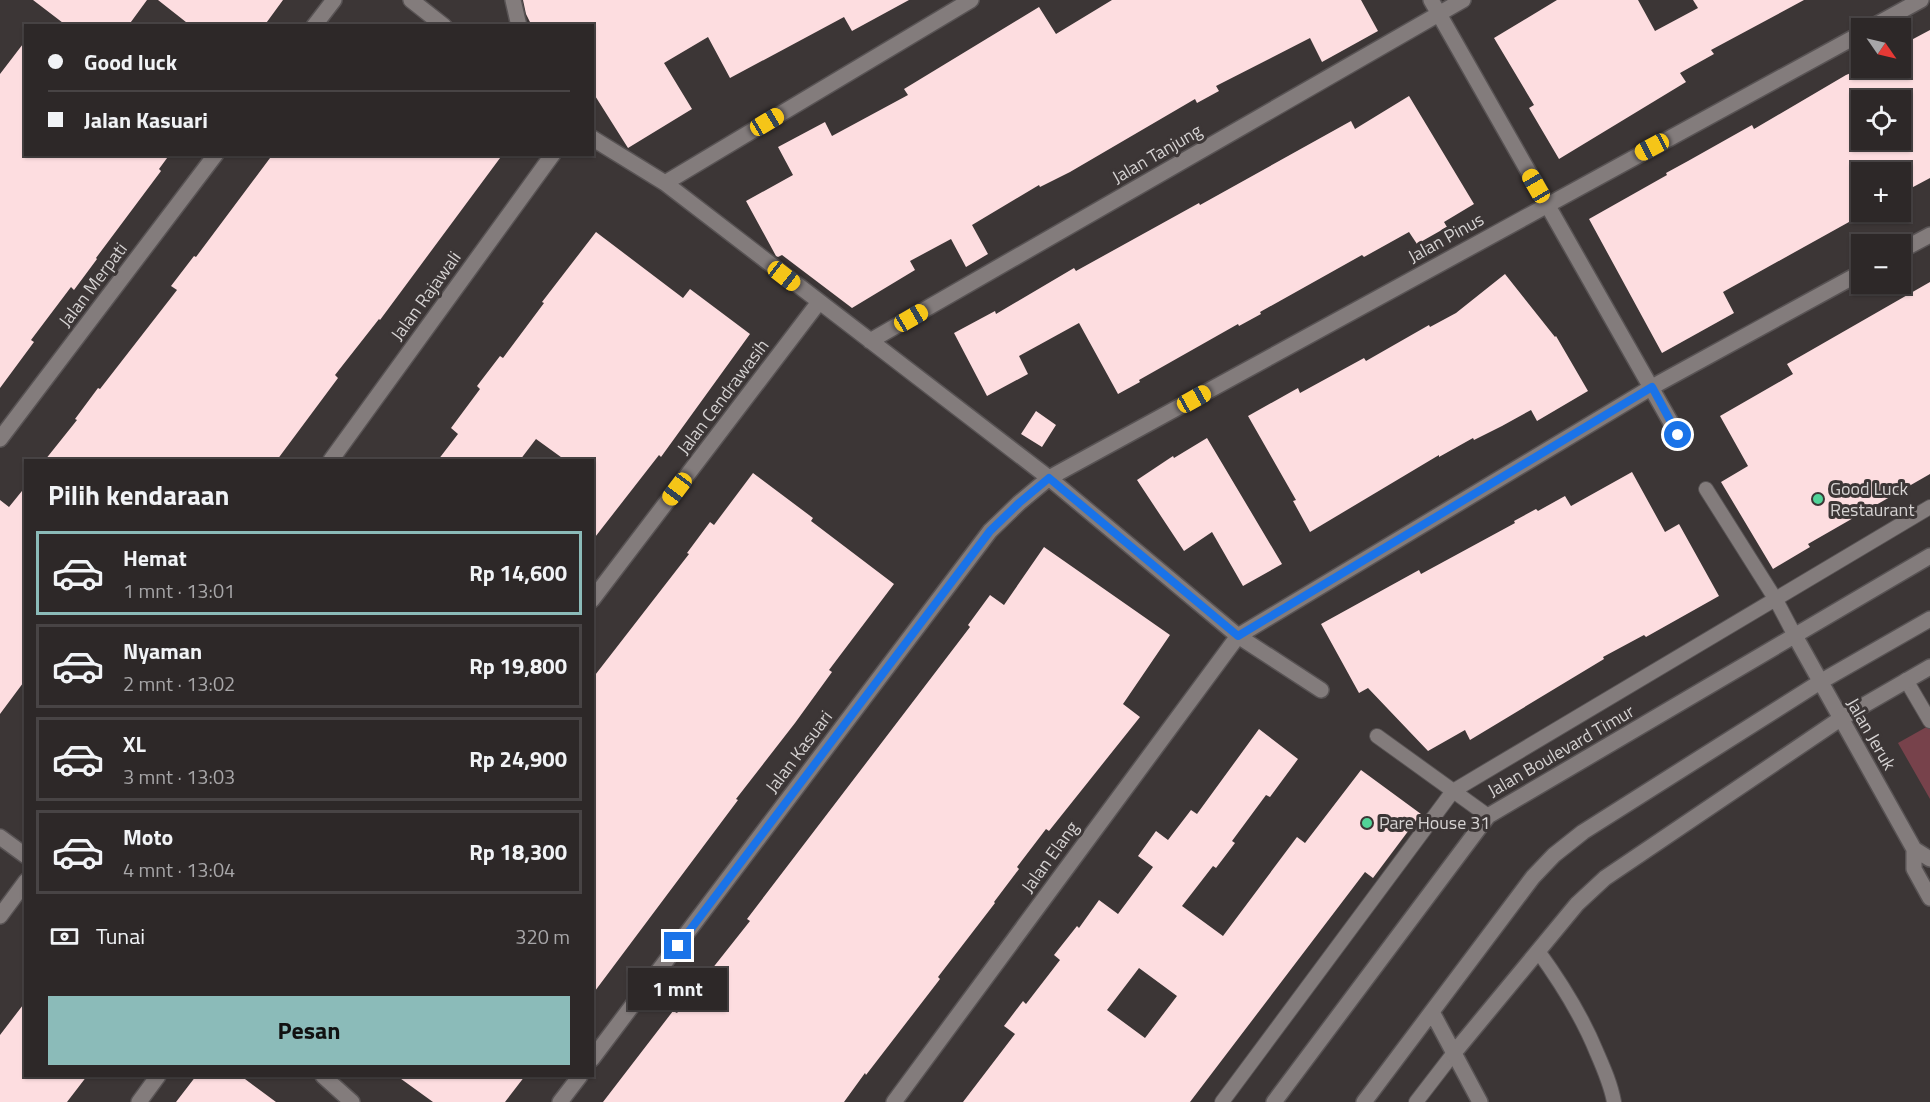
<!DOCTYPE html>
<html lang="id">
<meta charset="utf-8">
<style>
:root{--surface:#2d2828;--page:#393434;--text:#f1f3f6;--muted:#a7a6a8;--line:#484445;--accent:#8bbbb9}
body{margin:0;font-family:"Titillium Web",sans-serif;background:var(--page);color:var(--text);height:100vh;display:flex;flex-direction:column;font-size:22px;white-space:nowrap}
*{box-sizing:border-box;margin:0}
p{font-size:20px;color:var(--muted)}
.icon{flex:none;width:33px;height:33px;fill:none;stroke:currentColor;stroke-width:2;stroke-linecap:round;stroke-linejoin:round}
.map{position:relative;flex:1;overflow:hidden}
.details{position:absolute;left:24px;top:459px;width:570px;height:618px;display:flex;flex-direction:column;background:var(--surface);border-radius:0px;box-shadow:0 2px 4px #0004,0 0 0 2px var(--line)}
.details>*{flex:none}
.top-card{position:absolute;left:24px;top:24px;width:570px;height:132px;border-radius:0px;box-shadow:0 2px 4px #0004,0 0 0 2px var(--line);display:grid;align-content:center;height:132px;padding:0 24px;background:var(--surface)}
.needle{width:39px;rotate:124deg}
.controls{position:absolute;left:1851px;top:18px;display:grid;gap:12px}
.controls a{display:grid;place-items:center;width:60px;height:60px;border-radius:0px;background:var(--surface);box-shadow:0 2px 4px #0004,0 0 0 2px var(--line);font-size:30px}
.end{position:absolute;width:27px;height:27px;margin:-14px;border:8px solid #1a73e8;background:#fff;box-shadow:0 0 0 3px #fff}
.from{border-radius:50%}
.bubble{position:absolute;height:42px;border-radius:0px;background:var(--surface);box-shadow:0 2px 4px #0004,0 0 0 2px var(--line);font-size:20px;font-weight:700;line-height:42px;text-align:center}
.car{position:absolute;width:18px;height:36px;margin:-18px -9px;border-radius:8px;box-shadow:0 0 4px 2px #0007;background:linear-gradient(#f5c518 24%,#345 0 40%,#f5c518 0 76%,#345 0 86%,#f5c518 0)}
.top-card b{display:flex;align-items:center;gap:21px;height:57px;font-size:22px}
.top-card b+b{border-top:2px solid var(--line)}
.top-card i{width:15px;height:15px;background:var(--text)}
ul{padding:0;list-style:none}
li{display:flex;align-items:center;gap:18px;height:84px;margin:0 12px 9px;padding:0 12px;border:3px solid var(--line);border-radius:0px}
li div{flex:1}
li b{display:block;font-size:22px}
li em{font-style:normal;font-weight:700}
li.selected{border-color:var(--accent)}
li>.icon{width:54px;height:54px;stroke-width:1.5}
h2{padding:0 24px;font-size:27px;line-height:72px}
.pay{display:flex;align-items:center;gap:15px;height:66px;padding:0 24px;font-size:22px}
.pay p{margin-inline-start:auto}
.primary-button{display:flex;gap:12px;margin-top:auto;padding:12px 24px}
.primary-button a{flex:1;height:69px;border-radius:0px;background:var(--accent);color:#111;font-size:24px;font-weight:700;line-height:69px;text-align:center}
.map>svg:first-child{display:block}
.green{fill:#77424b}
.building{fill:#fddde0;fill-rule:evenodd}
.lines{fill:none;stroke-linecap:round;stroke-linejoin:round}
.lane-casing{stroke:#585354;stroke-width:16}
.street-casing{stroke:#585354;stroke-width:18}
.lane{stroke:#837c7c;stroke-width:14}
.street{stroke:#837c7c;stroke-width:15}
.route{stroke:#1a73e8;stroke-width:8}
.poi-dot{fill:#51d398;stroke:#3c3636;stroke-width:2}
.labels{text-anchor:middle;stroke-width:6;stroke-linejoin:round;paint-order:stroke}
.street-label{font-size:18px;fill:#d5d2d2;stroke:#3c3636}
.poi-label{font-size:18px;fill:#d5d2d2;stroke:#3c3636;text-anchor:start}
</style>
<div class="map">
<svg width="1930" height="1102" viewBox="0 0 1930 1102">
<rect width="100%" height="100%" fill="#3c3636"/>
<path class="green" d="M1930,725v74l-32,-56z"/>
<path class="building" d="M33,0h114l-19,26h-61z
M158,0h125l-19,26h-73z
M523,0h386l-57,31 -8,-14 -114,61 -22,-41 -44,26 28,46 -64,39 -36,-57v-65h-60l-6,-12z
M1112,0h249l17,31 -56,31 -12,-24 -94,48 3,5 -22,12 -2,-4 -125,73 -30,15 -1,-2 -67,40 16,29 -22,13 -15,-28 -41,22 5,9 -63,38 -70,-53 -4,2 -2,-1 -30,-55 47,-26 -15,-28 47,-25 7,14 76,-41 -4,-6 135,-82 17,27z
M1557,0h81l17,31 43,-23 -5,-8h111l-93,50 3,4 -34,19 6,9 -127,77 -30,-51 5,-3 -40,-67z
M1930,30v148l-30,16v-22h-38v40h5l-144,80 11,21 -72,40 -73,-134 78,-44 -1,-2 22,-12 64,-36 2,4 92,-54 17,-7h37v-22zM1862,100h38v40h-38z
M26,40v114h144l-11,15 2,2 -65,87 1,1 -23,31 -3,-3 -40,53 3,2 -34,46v-314z
M1409,96l65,108 -30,18 3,5 -30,17 -8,-12 -45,25 -2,-2 -102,57 1,2 -22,12 -1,-2 -99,56 1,2 -22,12 -39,-71 -60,33 9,18 -41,22 -33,-63 41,-22 1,3 78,-46 2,3 123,-68 1,2 151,-84 4,8z
M273,154h230l-123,166 -1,-1 -44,56 3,3 -61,82h-232l32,-40 -2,-1 23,-31 2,1 77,-99 -6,-4 23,-30 2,1z
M596,232l87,66 7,-9 60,45 -89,123 -2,-2 -67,86v-81h-27l-29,-21 -16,21h-82l20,-26 -7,-6 29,-39 -3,-3 23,-30 3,2 41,-55 -2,-1z
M1505,274l50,63 1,-1 32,55 -51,30 -6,-11 -29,16 -28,14 -1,-2 -34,19v-2l-129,77 -17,-31 3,-1 -48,-84 50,-28 2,5 64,-35 2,3 63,-36 1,2 26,-14z
M1930,282v192l-122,70 2,3 -37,22 -52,-87 27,-16 -28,-50 73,-42 -6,-10z
M1036,411l20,14 -14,22 -21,-13z
M1207,438l75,126 -39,22 -31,-54 -28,19 -47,-71 36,-24 1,2z
M1632,472l33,60 14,-8 40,72 -73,41 -2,-2 -41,22 1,2 -134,81 -5,-10 -37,21 -60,-63 -9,5 -38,-69 98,-54 2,4 94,-51 -1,-2 22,-12 2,2 27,-15 6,10z
M753,473l60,45 -2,3 83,63 -65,86 3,2 -37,51 -59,76 2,1 -146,195v-316l97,-125 -2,-1 23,-31 4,3z
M26,486v193l-26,35v-214l9,7z
M1044,547l126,88 -47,69 17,13 -91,114 -3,-2 -29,38 2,2 -25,33 1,1 -57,74 2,2 -74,96 -1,-2 -21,29h-241l70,-91 4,2 73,-92 -3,-2 223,-292 -2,-2 22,-30 14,10z
M1259,729l39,30 -28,38 -4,-2 -34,46 3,2 -19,25 -3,-2 -31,40 41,30 74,-99 8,6 56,-73 60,44 -48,64 -8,-6 -175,230h-227l52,-68 -11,-8 19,-25 3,3 34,-44 -6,-5 23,-29 2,2 20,-28 19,14 35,-47 -15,-11 18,-25 12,9 23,-30 6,4zM1139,968l38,28 -32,42 -38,-28z
M26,1001v75h61l-20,26h-67v-67z
M196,1076h45l35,26h-100z
M397,1076h128l-20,26h-72z"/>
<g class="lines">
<defs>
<path id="lane" d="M1706,489l70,111 19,36
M1906,680l24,41
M1377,736l111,80
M1538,951c24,33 44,65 59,102 7,16 14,32 17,49
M1222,1102l231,-311 477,-284
M1416,1102l37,-48"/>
<path id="street" d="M411,0l33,26
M513,0l6,26
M1431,0l247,435
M314,26l20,-26
M1870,28l51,-28
M592,138l73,45 384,295 189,158 83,54
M665,183l306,-183
M1900,251l30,-16
M870,341l593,-341
M0,439l216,-285
M331,460l222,-306
M592,600l227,-298
M1795,636l119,213 16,10
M0,837l26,19
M1914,849v20l16,29
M0,916l26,-35
M1432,1012l48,90
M1453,1054l124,-150 28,-26 235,-159 90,-52
M592,1059l398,-528 29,-28 30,-25 813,-445
M323,1076l29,26
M139,1102l19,-26
M560,1102l20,-26
M894,1102l344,-466 414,-249 210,-115
M1274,1102l214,-286 442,-260
M1364,1102l169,-225 21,-22 29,-23 237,-150 110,-63"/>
</defs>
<use href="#lane" class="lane-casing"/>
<use href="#street" class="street-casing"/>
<use href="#lane" class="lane"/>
<use href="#street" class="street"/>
</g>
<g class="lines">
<path class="route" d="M678,946l312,-415 29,-28 30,-25 189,158 414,-249 26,48"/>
</g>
<g class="poi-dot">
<circle cx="1818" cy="499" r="6"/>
<circle cx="1367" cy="823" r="6"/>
</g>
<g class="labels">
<g class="street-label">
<text transform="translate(1157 154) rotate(-30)" y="6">Jalan Tanjung</text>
<text transform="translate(1446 238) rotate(-29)" y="6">Jalan Pinus</text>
<text transform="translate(93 285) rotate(-53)" y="6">Jalan Merpati</text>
<text transform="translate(426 296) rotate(-54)" y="6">Jalan Rajawali</text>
<text transform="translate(723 397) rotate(-53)" y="6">Jalan Cendrawasih</text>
<text transform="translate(1871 734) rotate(60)" y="6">Jalan Jeruk</text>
<text transform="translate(1561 751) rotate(-30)" y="6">Jalan Boulevard Timur</text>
<text transform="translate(799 752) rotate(-53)" y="6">Jalan Kasuari</text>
<text transform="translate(1050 857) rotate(-54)" y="6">Jalan Elang</text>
</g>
<g class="poi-label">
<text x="1830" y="495">Good Luck<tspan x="1830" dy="21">Restaurant</tspan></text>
<text x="1379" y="829">Pare House 31</text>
</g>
</g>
</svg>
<div class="controls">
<a><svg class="needle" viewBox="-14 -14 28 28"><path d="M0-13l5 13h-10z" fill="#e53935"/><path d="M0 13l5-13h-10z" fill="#a7a6a8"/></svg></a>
<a><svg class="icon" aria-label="locate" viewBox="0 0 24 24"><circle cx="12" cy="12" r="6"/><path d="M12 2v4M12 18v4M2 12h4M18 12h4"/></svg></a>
<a>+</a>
<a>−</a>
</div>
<i class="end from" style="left:1678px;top:435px"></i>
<i class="end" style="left:678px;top:946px"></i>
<div class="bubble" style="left:628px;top:968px;width:99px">1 mnt</div>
<i class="car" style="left:767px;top:122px;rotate:59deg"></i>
<i class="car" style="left:1652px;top:147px;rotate:242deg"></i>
<i class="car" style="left:1536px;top:186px;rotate:330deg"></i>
<i class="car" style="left:784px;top:276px;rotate:128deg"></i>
<i class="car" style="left:911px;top:318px;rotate:60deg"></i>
<i class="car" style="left:1194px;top:399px;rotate:61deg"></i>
<i class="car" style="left:677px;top:489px;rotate:217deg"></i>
<div class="top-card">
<b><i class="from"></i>Good luck</b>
<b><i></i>Jalan Kasuari</b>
</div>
<section class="details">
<h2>Pilih kendaraan</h2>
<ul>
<li class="selected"><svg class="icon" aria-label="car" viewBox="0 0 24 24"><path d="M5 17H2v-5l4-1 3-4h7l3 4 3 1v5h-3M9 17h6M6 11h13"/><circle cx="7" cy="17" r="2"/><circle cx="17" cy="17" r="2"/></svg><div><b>Hemat</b><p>1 mnt · 13:01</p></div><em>Rp 14,600</em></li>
<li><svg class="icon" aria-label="car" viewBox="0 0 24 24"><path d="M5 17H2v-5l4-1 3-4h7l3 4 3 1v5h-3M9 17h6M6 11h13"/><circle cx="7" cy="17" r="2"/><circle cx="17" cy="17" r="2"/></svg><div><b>Nyaman</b><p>2 mnt · 13:02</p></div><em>Rp 19,800</em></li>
<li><svg class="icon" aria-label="car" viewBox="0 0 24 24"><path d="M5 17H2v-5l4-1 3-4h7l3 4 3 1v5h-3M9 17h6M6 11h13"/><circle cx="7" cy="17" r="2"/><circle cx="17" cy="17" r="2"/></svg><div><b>XL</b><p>3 mnt · 13:03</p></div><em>Rp 24,900</em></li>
<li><svg class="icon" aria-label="car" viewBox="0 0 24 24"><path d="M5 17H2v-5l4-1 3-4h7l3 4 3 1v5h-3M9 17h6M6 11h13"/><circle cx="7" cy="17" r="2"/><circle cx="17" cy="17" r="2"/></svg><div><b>Moto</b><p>4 mnt · 13:04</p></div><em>Rp 18,300</em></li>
</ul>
<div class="pay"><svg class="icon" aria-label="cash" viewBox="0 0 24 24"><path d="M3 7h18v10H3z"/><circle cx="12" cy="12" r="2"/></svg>Tunai<p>320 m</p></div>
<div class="primary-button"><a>Pesan</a></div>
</section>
</div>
